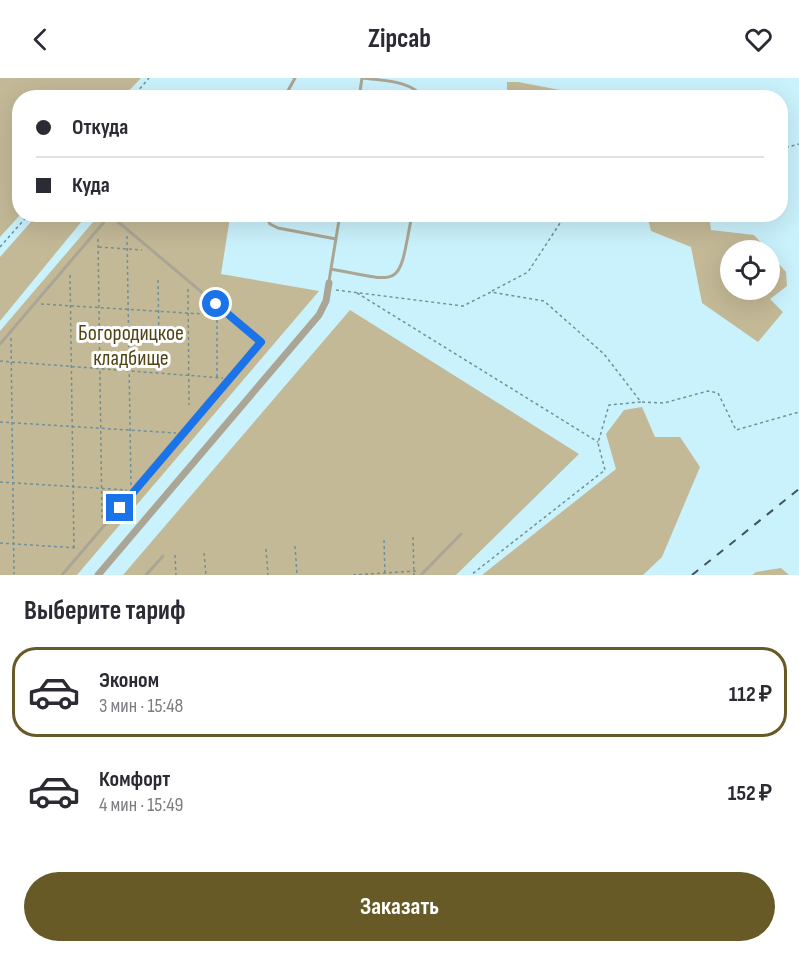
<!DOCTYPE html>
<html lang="ru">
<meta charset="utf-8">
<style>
:root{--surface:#fff;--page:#f2f2f3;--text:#2b2b33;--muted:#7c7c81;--line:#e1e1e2;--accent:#685a27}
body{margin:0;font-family:"Sofia Sans Condensed",sans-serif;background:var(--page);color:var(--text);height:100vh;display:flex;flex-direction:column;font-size:22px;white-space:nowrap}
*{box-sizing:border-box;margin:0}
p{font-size:20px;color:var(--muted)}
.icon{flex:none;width:33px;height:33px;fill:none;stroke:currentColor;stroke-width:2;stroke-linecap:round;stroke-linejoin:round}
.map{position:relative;height:497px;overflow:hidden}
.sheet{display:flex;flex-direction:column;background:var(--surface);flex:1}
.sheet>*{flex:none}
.hud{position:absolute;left:12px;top:12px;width:776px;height:132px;border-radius:24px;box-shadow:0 6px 24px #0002;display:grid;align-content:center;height:132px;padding:0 24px;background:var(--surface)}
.controls{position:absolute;left:720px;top:162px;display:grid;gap:12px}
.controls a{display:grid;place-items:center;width:60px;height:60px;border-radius:50%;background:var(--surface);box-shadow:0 6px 24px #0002;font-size:30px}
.end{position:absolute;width:27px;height:27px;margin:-14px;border:8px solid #1a73e8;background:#fff;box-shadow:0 0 0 3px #fff}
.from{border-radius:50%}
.hud b{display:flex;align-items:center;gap:21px;height:57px;font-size:22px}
.hud b+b{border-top:2px solid var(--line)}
.hud i{width:15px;height:15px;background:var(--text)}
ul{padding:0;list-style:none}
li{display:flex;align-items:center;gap:18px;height:90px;margin:0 12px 9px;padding:0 12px;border:3px solid transparent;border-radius:24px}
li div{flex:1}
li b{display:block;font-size:22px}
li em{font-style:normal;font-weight:700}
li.current{border-color:var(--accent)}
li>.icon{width:54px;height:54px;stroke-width:1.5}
h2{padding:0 24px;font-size:27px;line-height:72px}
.action{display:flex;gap:12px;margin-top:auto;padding:12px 24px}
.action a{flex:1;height:69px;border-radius:36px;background:var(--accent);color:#fff;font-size:24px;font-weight:700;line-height:69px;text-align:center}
header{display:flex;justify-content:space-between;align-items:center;height:78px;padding:0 24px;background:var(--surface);font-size:27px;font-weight:700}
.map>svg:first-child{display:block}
.green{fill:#c3b997}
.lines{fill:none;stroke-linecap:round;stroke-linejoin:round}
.path{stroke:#728f96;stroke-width:1.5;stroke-dasharray:3 3;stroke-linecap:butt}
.service{stroke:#aaa594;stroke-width:3}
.minor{stroke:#aaa594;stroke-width:7}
.rail{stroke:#40565b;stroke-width:2;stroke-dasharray:8 8;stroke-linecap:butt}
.route{stroke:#1a73e8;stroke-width:8}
.labels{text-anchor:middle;stroke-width:6;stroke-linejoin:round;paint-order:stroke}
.park-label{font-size:22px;fill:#524515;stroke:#fff}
</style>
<header><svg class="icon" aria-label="back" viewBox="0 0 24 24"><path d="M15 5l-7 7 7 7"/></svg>Zipcab<svg class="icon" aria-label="heart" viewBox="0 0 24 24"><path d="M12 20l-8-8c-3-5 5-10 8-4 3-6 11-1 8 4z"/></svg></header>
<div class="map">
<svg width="799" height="497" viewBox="0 0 799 497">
<rect width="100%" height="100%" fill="#caf2fc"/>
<path class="green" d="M0,0h141l-18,19 -103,1v117l-20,22z
M507,4h11l79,15h-90z
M38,136l49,1 -87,106v-64z
M99,137h128l3,2 -9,57 98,17 -242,284h-77v-244z
M647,137h62l2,15 43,5 14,15h-38v40h40v-37l16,19 1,14 -17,13 13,13 -25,30 -56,-39 -11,-56 -40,-16z
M350,232l229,144 -123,121h-333z
M642,329l13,30h25l20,30 -38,90 -19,18h-161l134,-106 -10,-35 18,-24z
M781,490l8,7h-37l4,-3z"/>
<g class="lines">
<path class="path" d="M132,20l17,-20
M780,71l19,-5
M127,158l4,250
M98,161l4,280
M0,169l29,-33
M99,169l43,3
M70,197l4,273
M158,202l1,61
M188,211l1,116
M336,212l127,16 28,-14 53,9 60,53 37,48 -32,3 -11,38 7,27 -134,105
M492,213l36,-19 38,-58
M357,215l241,149
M41,226l178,11
M11,260l3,236
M0,283l223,17
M217,299v-62
M642,324l22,1 44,-12 10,2 18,37 63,-18
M0,344l176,11
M0,404l127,8
M413,459l1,38
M384,462l1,35
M0,465l78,5
M295,468l2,29
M266,471l2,26
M204,475l2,22
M175,477l1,20
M353,497l63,-4"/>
<path class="service" d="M363,0c21,3 47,2 61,20
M284,20l11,-20
M359,20l3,-20
M265,136l5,10 8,4 58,11
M331,191c73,14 67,20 81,-55
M329,203l11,-67
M0,266l110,-129 151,127 -199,233
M146,497l17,-19
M421,497l40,-41"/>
<path class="minor" d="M98,497l221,-260 7,-14 3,-18"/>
<path class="rail" d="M692,497l107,-86"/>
</g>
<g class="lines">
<path class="route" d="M120,430l141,-166 -45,-38"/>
</g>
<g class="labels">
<g class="park-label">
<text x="131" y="262">Богородицкое<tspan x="131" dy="25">кладбище</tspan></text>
</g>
</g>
</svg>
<div class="controls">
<a><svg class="icon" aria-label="locate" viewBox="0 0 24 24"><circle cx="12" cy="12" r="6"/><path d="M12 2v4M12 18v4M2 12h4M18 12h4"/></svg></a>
</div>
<i class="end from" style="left:216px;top:226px"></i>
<i class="end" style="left:120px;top:430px"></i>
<div class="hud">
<b><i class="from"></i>Откуда</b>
<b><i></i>Куда</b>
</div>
</div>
<section class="sheet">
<h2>Выберите тариф</h2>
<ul>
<li class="current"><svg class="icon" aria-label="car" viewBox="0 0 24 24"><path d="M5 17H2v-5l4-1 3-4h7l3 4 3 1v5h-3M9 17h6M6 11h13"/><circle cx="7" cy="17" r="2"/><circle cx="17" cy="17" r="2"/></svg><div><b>Эконом</b><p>3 мин · 15:48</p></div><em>112 ₽</em></li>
<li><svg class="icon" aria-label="car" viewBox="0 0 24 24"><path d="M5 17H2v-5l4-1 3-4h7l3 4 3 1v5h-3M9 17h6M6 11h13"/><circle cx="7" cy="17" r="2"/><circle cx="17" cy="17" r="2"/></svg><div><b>Комфорт</b><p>4 мин · 15:49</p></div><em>152 ₽</em></li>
</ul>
<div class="action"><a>Заказать</a></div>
</section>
